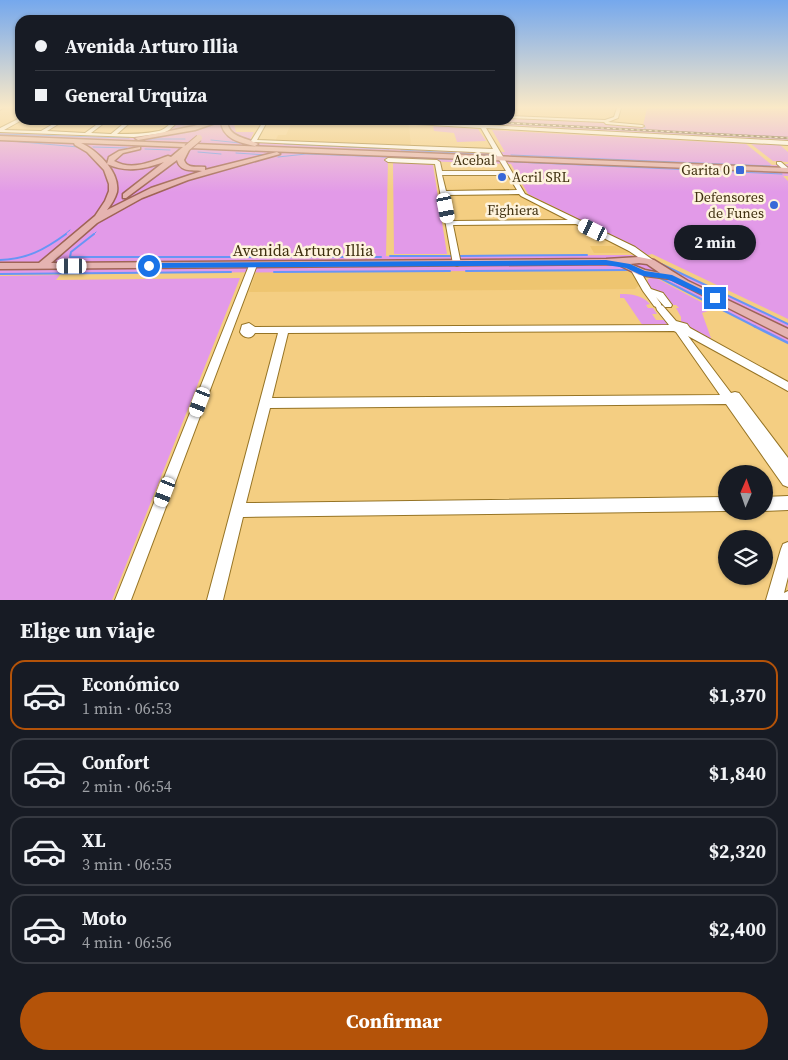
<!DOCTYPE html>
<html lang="es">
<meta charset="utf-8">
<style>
:root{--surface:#171b24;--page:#242831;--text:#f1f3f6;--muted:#9ea1a6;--line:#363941;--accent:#b45309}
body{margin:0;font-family:"Source Serif 4",serif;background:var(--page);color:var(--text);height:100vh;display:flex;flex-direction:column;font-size:19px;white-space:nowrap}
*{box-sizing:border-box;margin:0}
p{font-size:16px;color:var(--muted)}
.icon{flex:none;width:28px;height:28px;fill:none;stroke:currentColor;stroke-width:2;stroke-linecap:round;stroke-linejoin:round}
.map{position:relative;height:600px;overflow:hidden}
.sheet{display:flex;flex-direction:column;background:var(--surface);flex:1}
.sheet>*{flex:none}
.banner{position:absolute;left:15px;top:15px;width:500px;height:110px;border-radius:15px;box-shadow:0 1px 4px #0004;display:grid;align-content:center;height:110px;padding:0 20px;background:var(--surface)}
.needle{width:32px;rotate:2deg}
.buttons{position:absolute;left:718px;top:465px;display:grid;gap:10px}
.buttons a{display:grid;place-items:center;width:55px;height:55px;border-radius:50%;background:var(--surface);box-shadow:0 1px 4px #0004;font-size:25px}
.end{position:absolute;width:22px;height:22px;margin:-11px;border:6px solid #1a73e8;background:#fff;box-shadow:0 0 0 2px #fff}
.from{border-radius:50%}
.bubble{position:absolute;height:35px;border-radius:18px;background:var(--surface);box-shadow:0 1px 4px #0004;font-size:16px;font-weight:700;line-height:35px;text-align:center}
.car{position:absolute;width:15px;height:30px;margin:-15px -8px;border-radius:6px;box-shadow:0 0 4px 1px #0007;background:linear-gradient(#fff 24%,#345 0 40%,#fff 0 76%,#345 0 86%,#fff 0)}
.banner b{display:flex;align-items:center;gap:18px;height:48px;font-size:19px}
.banner b+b{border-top:1px solid var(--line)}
.banner i{width:12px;height:12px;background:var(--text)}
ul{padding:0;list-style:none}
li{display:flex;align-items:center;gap:15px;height:70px;margin:0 10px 8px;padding:0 10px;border:2px solid var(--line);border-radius:15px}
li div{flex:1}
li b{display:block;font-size:19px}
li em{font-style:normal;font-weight:700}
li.current{border-color:var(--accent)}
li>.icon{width:45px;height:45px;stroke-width:1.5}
h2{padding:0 20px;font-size:22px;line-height:60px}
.button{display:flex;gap:10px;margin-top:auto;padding:10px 20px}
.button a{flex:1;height:58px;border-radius:30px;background:var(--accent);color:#fff;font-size:20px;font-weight:700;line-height:58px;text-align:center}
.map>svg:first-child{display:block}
.built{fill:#eec570}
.green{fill:#e29ae8}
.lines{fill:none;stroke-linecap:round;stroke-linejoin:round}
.stream-far2{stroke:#6895f5;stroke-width:1}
.stream-far1{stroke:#6895f5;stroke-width:2}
.stream{stroke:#6895f5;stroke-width:2.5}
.minor-casing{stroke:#967425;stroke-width:2}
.major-casing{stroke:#9f6456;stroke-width:3}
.minor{fill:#fff;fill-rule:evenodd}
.major{fill:#e5b3b0;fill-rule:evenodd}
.rail-casing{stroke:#54421d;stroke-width:2.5}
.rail{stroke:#fef3dd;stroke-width:1;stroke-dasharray:3;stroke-linecap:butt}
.major-bridge-casing{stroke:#9f6456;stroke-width:8;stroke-linecap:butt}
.major-bridge{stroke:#e5b3b0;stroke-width:6}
.route{fill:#1a73e8}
.poi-dot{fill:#3868d8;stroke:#fef3dd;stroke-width:2}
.labels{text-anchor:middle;stroke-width:5;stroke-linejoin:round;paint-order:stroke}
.far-street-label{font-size:14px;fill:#3f3010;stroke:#fef3dd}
.far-poi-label{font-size:14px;fill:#3f3010;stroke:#fef3dd;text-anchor:end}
.street-label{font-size:16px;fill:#3f3010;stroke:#fef3dd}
</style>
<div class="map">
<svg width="788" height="600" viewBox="0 0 788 600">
<rect width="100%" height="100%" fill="#f4ce82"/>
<path class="built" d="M293,120l116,5 2,22 -136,-6 3,-6h8z
M590,246h26l15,7h-37z
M627,268l7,5 4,10v3l-3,3 -386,3 7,-20z"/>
<path class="green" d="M647,108h141v35l-421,-23h143v-2l87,4 46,4z
M180,120h23l-32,10 35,-10h30l-2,4 2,8h18l-4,8 7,2 248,10 -13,-22 254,14 26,21 16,-1v12h-5l5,5v138l-136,-65 -4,1 -16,-10 -104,-51 -17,-30 -123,-4 -2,96 245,-1 40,13 117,56v19l-128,-65 -31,-8 -629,4v-143l134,5 35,-5z
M433,126l45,3 8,12 -29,1 -3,-9 -20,-2z
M751,144l29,1 8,7v10l-15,-1z
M393,162l40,3 14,89h-53z
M60,275l-4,5 184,-2 -128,322h-112v-324z
M651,278l7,1 56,30 -12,4 9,25 -3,2 -16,-8 -5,-7 -6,-3v-5l-5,-9h3l-3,-3h-3c-10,-15 -18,-11 -26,-21l1,-5z
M620,294c12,0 22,1 30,10l-4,1 2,3h5l4,6h-5l4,6h11l3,3 -1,3h-26l-19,-28h-4z"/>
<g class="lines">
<path class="stream-far2" d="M645,127v2
M0,134l129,4
M141,139h44
M0,140l78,7
M211,140l29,3
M284,144l105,5
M93,147l34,1
M145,149l25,1
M401,150l92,5
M198,152l23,2
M236,153l31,2
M511,155l259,11
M278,157l28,-3 189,7
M514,162l268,12
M64,235l6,-5
M93,235l3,-3"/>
<path class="stream-far1" d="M94,234l-23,18 -1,5h311
M390,256h62
M459,256l128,-1
M0,260c27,-1 44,-10 66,-26
M661,264l127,60
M466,271l163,-1
M274,272l176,-1
M0,274l231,-2
M660,278l96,49"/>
<path class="stream" d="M754,326l34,17"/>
<defs>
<path id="minor" d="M0,108h3l-3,2z
M617,108h4l-3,10 -10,4 34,3 2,1 -2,1 -36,-3 -2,-2 -94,-4v-2l95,4 9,-3z
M20,118v2h2l-18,10 37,1 19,-11h5l-18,11 38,2 18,-13h5l-17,13 20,1 17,-14h5l-16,14c14,0 28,0 42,-3 8,-2 12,-11 21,-11l-11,10 -6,3 -29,4 -134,-5v-4z
M264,120h4l-11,20 236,9 -12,-21 -114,-7 -2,-1h27l396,21v4l-302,-17 39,66 110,53 22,16 -1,2h-6l-21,-14 -53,-27 -123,1 8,39 -4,2 -4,-2 -18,-100 -47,-2 -3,-2 3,-2 49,2 3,2 2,9h64l-11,-18 -243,-11 -1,-1zM442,175h66l9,15 -71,1zM519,194l2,2 47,24 -116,1 -5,-26z
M777,162h4l7,6v3h-3l-8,-7z
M250,263h3l4,2 -126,335h-16z
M632,268h6l13,21 12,4 9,12 -1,2h-6l-9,-10 5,7v1l2,1 13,15 11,3 3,4 98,54v9l-100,-55 43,57 4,-1 4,1 49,65v29l-5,-2 -57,-81 -456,4 -24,95 480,-6v14l-483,6 -20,83h-16l71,-267h-23c-4,7 -12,5 -15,-1l2,-7 7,-2 6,4 414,-2 -12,-15 -1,-3 -2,-1 -11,-15 -12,-21zM674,331l2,1 44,63 -448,3 16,-65z
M788,496v14l-24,1v-14z
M788,542v35l-4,16 4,-2v9h-22l15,-51 2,-5z"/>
<path id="major" d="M213,120h14c1,18 19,17 31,24l-3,2c-14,-3 -33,-7 -34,-25l-26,9 -57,10 -3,-2 59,-12z
M0,136l788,32v4l-598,-24 -6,12c3,9 13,6 21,7v3l72,-18 3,2 -92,26 -46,18 -45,25 -46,40 555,-4 33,-2 15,3 34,21 100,48v9l-117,-59 -32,-4 -22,-11 -617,5v-6h39l56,-47 10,-15 4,-10v-7l-5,-14 -17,-18 -12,-7 -1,-2 -74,-3zM81,143l102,4 -12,10 -3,-1c-18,6 -36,15 -54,5l9,-8 17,-4v-2l-21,4 -10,6 -2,7c19,9 38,5 57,-2l-41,32v4h3l51,-38c3,12 14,10 25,11l-51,17 -44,22c4,-5 8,-11 10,-18 3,-20 -19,-41 -36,-49zM639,263l8,1 13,9 -15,-3 -15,-6z"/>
</defs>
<use href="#minor" class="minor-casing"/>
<use href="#major" class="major-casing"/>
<use href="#minor" class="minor"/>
<use href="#major" class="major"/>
<defs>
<path id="rail" d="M451,120l337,18"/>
</defs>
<use href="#rail" class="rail-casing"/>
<use href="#rail" class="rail"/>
<defs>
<path id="major-bridge" d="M187,148l12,-10"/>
</defs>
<use href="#major-bridge" class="major-bridge-casing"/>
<use href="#major-bridge" class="major-bridge"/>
</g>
<linearGradient id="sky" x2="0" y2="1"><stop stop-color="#75a8ed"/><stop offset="0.56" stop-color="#fae9c7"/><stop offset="1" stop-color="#fae9c7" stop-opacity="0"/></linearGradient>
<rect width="788" height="192" fill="url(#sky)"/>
<path class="route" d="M606,260l24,4 15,7 27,4 47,23 -6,2 -46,-21 -24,-3 -17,-8 -20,-3 -457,3 -3,-2 3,-3z"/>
<g class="poi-dot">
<rect x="735" y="165" width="10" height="10" rx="2.5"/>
<circle cx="502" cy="177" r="5"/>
<circle cx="774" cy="205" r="5"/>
</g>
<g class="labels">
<g class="far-street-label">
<text x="474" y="165">Acebal</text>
<text x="513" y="215">Fighiera</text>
</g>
<g class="far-poi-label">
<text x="730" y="175">Garita 0</text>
<text x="512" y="182" text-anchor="start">Acril SRL</text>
<text x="764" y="202">Defensores<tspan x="764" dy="16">de Funes</tspan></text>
</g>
<g class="street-label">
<text x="303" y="256">Avenida Arturo Illia</text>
</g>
</g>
</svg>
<div class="buttons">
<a><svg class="needle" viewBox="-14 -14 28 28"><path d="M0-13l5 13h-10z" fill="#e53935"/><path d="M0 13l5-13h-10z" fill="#9ea1a6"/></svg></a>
<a><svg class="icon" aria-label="layers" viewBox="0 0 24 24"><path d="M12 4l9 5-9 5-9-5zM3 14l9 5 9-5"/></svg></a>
</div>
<i class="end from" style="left:149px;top:266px"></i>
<i class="end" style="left:715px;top:298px"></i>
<div class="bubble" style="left:674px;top:225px;width:82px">2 min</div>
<i class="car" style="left:446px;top:208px;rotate:169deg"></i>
<i class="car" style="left:593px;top:230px;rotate:296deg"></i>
<i class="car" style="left:72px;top:266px;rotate:270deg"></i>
<i class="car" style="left:200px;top:402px;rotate:201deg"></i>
<i class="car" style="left:165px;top:492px;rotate:201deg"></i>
<div class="banner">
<b><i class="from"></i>Avenida Arturo Illia</b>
<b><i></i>General Urquiza</b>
</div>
</div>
<section class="sheet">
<h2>Elige un viaje</h2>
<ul>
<li class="current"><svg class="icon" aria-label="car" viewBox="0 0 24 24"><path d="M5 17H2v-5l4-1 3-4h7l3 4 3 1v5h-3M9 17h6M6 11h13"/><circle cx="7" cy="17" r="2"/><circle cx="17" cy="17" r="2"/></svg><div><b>Económico</b><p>1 min · 06:53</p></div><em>$1,370</em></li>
<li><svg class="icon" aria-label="car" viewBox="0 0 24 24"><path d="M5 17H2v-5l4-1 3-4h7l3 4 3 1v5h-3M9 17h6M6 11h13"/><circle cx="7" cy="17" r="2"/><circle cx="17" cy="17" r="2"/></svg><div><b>Confort</b><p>2 min · 06:54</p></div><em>$1,840</em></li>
<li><svg class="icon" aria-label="car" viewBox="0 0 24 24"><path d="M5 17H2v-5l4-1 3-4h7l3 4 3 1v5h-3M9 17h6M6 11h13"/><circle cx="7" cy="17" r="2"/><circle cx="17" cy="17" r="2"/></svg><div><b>XL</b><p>3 min · 06:55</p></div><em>$2,320</em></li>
<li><svg class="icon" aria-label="car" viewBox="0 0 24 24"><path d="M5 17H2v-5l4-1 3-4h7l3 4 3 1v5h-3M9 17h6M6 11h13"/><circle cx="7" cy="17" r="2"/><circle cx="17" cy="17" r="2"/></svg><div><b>Moto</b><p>4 min · 06:56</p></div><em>$2,400</em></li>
</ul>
<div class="button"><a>Confirmar</a></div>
</section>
